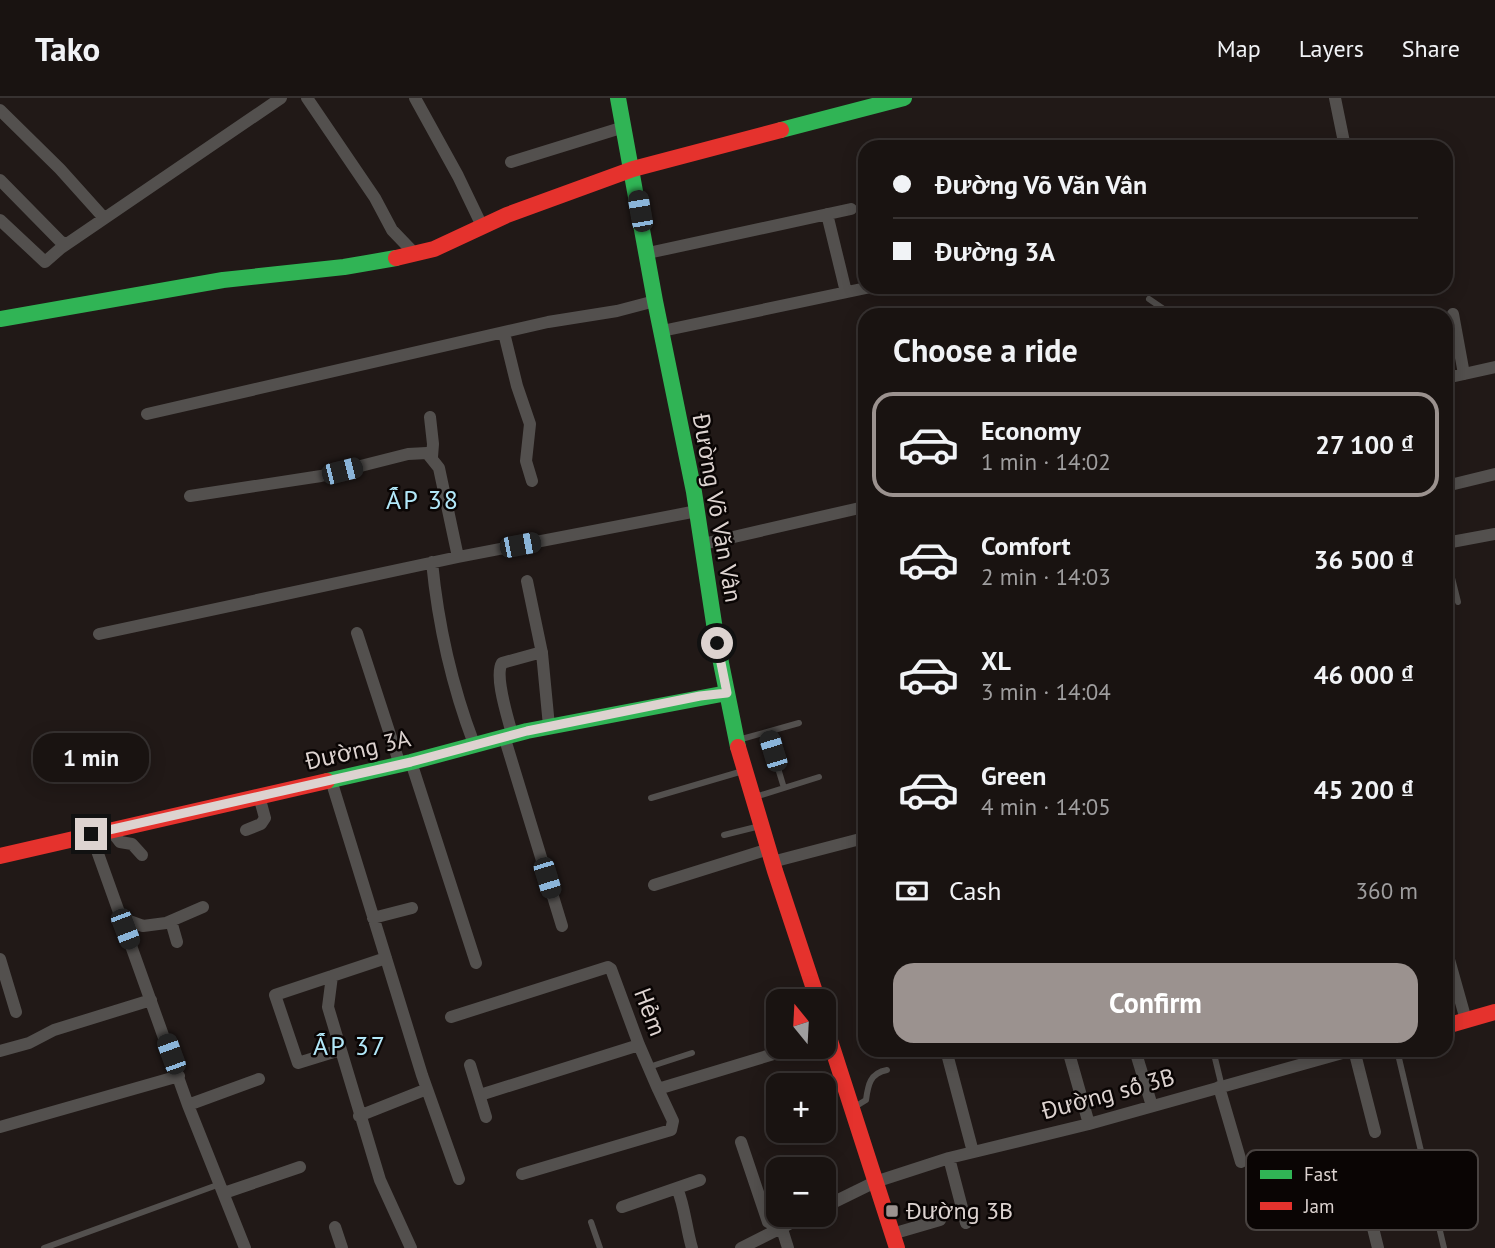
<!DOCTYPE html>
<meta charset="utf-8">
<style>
:root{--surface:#191311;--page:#221c1a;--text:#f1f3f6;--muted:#9f9e9f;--line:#373231;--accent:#9b928f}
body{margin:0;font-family:"PT Sans",sans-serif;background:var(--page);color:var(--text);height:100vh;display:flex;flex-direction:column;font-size:26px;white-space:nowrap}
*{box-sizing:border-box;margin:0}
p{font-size:23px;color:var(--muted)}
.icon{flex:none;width:38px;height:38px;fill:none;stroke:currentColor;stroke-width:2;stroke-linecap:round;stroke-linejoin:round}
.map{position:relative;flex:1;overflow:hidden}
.side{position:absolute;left:858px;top:210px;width:595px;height:749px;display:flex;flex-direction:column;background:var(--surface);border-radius:21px;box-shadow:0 4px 18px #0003,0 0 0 2px var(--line)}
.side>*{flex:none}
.top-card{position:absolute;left:858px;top:42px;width:595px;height:154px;border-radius:21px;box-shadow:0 4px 18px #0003,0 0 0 2px var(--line);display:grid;align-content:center;height:154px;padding:0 35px;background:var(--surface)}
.needle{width:46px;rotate:342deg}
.controls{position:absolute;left:766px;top:891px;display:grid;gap:14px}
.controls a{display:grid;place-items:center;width:70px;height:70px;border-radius:14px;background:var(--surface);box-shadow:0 4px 18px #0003,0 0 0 2px var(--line);font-size:35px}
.end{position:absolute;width:32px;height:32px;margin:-16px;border:9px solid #ddd3d0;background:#111;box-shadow:0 0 0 4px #111}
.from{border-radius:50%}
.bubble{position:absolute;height:49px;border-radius:21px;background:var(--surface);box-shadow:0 4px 18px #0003,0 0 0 2px var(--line);font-size:23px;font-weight:700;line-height:49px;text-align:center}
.car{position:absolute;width:21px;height:42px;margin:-21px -10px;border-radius:9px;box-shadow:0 0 5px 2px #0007;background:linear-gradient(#222 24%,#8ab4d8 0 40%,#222 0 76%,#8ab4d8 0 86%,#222 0)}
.top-card b{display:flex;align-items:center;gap:24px;height:66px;font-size:26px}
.top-card b+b{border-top:2px solid var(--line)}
.top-card i{width:18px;height:18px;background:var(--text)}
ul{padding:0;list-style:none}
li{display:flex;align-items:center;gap:21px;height:105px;margin:0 14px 10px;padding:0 21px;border:4px solid transparent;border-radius:21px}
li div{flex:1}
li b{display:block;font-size:26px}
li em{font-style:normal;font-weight:700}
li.current{border-color:var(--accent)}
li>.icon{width:63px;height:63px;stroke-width:1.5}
h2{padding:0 35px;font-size:32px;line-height:84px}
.pay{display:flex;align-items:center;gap:18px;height:77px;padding:0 35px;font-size:26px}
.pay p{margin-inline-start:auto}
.action{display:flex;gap:14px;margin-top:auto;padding:14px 35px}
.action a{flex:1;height:80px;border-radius:21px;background:var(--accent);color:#fff;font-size:28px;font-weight:700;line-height:80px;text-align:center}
header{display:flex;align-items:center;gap:42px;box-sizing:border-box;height:98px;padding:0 35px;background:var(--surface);border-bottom:2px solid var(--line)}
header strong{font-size:33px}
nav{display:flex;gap:38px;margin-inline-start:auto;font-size:24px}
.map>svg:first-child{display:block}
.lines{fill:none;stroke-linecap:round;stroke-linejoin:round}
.lane{stroke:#53504e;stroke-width:6}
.street{stroke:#53504e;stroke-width:12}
.fast{stroke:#30b455;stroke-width:16}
.jam{stroke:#e5322d;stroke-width:16}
.route{stroke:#ddd3d0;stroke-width:9}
.poi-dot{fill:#9b928f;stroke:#0a0504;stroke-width:2.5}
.labels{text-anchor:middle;stroke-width:5;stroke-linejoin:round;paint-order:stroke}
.street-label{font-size:24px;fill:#ddd3d0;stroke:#0a0504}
.poi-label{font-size:24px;fill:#ddd3d0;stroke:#0a0504;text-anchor:start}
.neighbourhood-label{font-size:26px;letter-spacing:2px;fill:#b2e8f9;stroke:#0a0504}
.key{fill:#0a0504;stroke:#494341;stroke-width:2}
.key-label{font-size:19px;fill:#ddd3d0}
</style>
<header>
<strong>Tako</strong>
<nav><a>Map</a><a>Layers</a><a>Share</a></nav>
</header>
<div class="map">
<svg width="1495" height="1150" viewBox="0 0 1495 1150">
<rect width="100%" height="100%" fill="#211917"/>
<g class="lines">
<path class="lane" d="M1149,201l19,13 1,3
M1446,456l12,48
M767,634l17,56
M738,642l61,-17
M755,699l64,-20
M651,700l92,-27
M724,737l36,-9
M1213,952l9,37
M1397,952l47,198
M649,969l43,-14
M853,1010l13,-8c2,-15 4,-27 21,-30
M591,1124l9,26
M44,1150l176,-64"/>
<path class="street" d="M307,0l68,100 17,32 23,24
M415,0l43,78 24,50
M1335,0l10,49
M0,12l60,59 44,49
M511,64l113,-35
M0,82l60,61 6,3
M827,116l19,78
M0,122l45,42 16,-14 220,-150
M648,155l203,-44
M890,189l9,3
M1453,216l11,60
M662,233l209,-44
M504,235l13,53 13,38 -4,37 6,20
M1446,280l49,-11
M147,316l401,-92 69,-11 38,-10
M430,319l3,27 -1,13
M1446,388l49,-12
M190,398l131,-20 87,-22 19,-1 12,15 19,89
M1446,445l49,-9
M703,446l161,-37
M432,464c6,62 20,124 42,182
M527,483l15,72 7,73
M357,535l43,132
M99,536l359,-77 239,-46
M512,636c-4,-16 -18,-58 -10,-71l40,-11
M504,638l58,190
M411,664l65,201
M331,682l91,295 37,104
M110,731l10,13 12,2 10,11
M246,732l15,-6 4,-6 -6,-22
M91,736l97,271 57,143
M772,764l92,-24
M654,787l115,-36
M121,820l22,8 23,-3 37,-16
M373,820l39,-10
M171,823l6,21
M1446,851l20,71
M0,861l16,53
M332,878l-4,31 52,173 31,68
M451,919l157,-50 3,2 28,76 19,44 142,-43
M340,952l-42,13 -23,-68 111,-37
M946,952l27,102
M1068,952l21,74
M1135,952l17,56
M1354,952l21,82
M0,953l29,-8 25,-13 97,-30
M470,967l16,52
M1219,989l22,75
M480,997l159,-50
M188,1007l71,-26
M359,1018l68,-27
M0,1029l179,-51
M741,1044l27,80 14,7 6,19
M949,1060l17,65
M522,1076l149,-44 2,-9 -15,-32
M677,1090c8,19 9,40 15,60
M1364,1094l14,56
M224,1095l76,-26
M1431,1097l41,-13
M622,1109l78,-27
M824,1109l51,-25 74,-24 140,-34 264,-74
M335,1129l7,21
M892,1136l48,-14
M741,1150l68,-34"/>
<path class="fast" d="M618,0l37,203 39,191 23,151 21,104
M781,32l123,-32
M0,221l223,-39 121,-13 52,-9
M327,683l84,-19 116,-31 200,-38"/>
<path class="jam" d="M396,160l38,-9 73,-34 126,-46 148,-39
M738,649l37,124 43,130
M0,758l327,-75
M824,924l73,226
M1446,928l49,-14"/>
</g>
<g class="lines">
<path class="route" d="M91,736l320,-72 116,-31 173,-35 27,-3 -10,-50"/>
</g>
<rect class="poi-dot" x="885" y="1106" width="14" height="14" rx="3.5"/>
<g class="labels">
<g class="street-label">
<text transform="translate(717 410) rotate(80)" y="8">Đường Võ Văn Vân</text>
<text transform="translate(358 652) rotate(-13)" y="8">Đường 3A</text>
<text transform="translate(650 914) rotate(69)" y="8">Hẻm</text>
<text transform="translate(1108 996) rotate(-15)" y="8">Đường số 3B</text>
</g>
<g class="poi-label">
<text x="906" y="1121">Đường 3B</text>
</g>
<g class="neighbourhood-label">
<text x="423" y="411">ẤP 38</text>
<text x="350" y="957">ẤP 37</text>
</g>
</g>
<rect x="1246" y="1052" width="232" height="80" rx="10" class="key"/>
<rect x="1260" y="1072" width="32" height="9" fill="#30b455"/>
<rect x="1260" y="1104" width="32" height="8" fill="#e5322d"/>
<g class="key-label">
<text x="1304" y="1083">Fast</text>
<text x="1304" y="1115">Jam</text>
</g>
</svg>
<div class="controls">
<a><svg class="needle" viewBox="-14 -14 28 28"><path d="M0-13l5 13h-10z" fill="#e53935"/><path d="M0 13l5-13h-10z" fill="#9f9e9f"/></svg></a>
<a>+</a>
<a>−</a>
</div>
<i class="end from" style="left:717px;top:545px"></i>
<i class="end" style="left:91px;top:736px"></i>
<div class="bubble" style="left:33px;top:635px;width:116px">1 min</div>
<i class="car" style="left:640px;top:113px;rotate:350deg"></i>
<i class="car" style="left:342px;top:373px;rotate:76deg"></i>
<i class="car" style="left:520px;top:447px;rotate:79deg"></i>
<i class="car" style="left:773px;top:653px;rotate:343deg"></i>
<i class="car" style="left:547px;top:780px;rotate:163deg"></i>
<i class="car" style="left:125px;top:831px;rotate:159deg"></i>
<i class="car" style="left:171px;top:956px;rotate:340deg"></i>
<div class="top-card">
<b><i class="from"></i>Đường Võ Văn Vân</b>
<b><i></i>Đường 3A</b>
</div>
<section class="side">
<h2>Choose a ride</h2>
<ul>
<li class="current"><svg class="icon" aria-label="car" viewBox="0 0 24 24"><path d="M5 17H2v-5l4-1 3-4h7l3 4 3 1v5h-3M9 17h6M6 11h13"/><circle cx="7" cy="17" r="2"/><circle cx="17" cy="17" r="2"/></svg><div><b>Economy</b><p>1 min · 14:02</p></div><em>27 100 ₫</em></li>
<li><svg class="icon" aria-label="car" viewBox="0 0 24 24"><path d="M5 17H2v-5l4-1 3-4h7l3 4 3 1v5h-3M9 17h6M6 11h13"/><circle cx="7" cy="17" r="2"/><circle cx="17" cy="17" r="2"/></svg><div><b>Comfort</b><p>2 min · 14:03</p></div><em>36 500 ₫</em></li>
<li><svg class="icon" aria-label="car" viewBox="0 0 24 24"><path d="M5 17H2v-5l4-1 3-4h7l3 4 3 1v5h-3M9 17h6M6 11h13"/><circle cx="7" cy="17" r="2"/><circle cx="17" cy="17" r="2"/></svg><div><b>XL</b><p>3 min · 14:04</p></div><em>46 000 ₫</em></li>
<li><svg class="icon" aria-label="car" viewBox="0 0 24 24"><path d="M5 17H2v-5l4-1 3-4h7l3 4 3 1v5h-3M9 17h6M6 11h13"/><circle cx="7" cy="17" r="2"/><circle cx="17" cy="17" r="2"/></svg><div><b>Green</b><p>4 min · 14:05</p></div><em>45 200 ₫</em></li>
</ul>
<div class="pay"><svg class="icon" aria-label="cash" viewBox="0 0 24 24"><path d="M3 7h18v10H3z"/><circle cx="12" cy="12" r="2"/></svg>Cash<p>360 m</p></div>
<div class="action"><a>Confirm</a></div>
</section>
</div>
